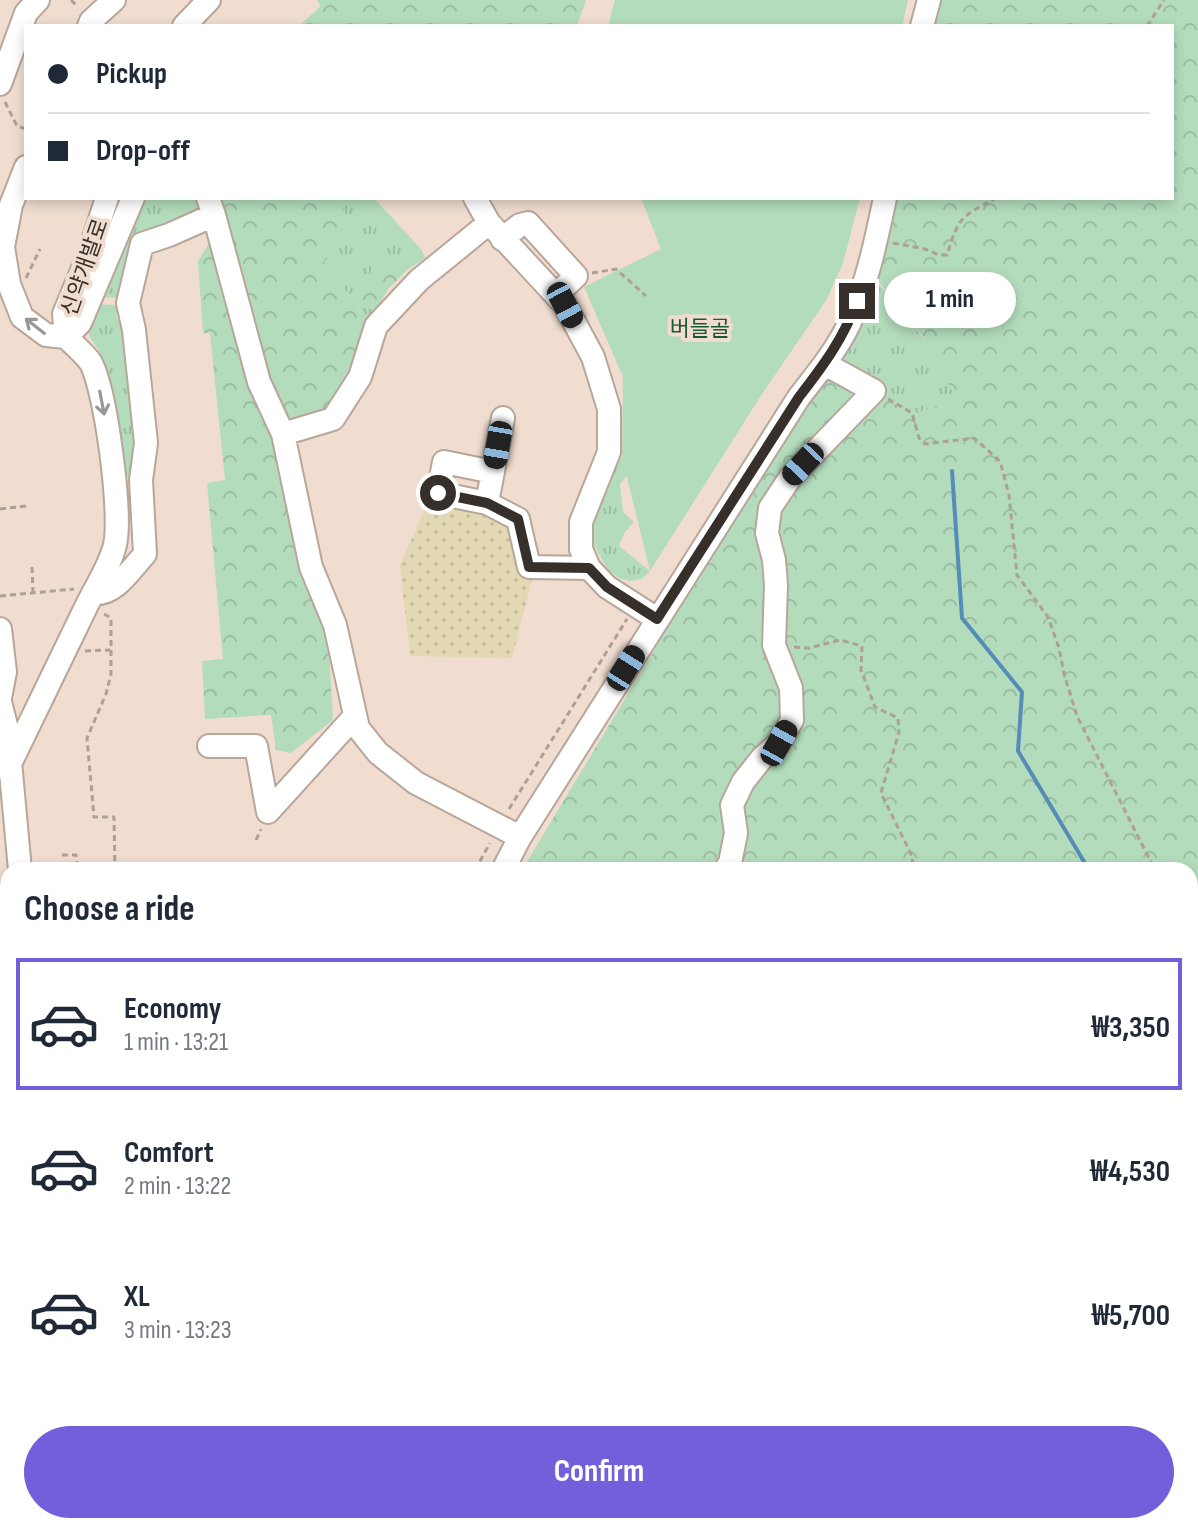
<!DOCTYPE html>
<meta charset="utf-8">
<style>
:root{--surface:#fff;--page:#f6f6f7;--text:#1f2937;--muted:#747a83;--line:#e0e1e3;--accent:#7260db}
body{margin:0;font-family:"Sofia Sans Condensed","Noto Sans KR",sans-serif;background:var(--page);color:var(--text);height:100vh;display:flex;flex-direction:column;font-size:30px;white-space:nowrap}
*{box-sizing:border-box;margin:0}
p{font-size:26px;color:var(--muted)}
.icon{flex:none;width:44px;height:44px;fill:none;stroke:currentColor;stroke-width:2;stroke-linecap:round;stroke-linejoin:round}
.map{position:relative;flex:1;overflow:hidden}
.side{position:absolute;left:0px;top:862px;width:1198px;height:672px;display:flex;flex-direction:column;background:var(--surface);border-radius:24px 24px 0 0;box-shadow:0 4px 12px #0003}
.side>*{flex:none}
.banner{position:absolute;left:24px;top:24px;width:1150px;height:176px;border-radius:0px;box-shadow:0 4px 12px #0003;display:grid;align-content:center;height:176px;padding:0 24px;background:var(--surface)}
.end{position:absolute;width:36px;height:36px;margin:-18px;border:10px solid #362f2a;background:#fff;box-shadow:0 0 0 4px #fff}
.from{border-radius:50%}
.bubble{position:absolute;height:56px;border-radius:28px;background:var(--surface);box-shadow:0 4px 12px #0003;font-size:26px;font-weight:700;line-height:56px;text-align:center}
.car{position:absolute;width:24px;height:48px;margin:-24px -12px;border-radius:10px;box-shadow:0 0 6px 2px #0007;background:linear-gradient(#222 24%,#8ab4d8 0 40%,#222 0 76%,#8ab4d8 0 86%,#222 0)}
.banner b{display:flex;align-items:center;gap:28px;height:76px;font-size:30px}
.banner b+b{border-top:2px solid var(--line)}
.banner i{width:20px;height:20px;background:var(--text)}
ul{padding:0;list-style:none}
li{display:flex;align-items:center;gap:24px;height:132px;margin:0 16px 12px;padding:0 8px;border:4px solid transparent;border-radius:0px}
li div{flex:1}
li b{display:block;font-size:30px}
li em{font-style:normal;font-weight:700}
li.on{border-color:var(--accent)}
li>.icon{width:72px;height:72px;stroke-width:1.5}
h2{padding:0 24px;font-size:36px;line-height:96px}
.primary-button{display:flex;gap:16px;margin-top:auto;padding:16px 24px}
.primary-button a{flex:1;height:92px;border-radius:48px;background:var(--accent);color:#fff;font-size:32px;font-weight:700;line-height:92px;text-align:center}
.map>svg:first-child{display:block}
.grass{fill:url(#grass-tufts)}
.forest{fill:url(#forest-crowns)}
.sand{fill:url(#sand-dots)}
.green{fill:#b3dcbc}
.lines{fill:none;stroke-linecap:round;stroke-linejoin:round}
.stream{stroke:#558db8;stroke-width:4}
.minor-casing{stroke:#b8a699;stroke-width:26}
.path{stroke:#aea095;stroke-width:3;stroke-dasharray:6 4;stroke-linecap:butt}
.minor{stroke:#fff;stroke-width:22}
.oneway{stroke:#9a9794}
.route{stroke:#362f2a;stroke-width:10}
.labels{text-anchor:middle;stroke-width:8;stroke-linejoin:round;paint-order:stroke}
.street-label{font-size:22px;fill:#362f2a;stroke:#f0ddd0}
.park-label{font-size:22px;fill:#195a31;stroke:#f0ddd0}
</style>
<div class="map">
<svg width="1198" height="1534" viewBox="0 0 1198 1534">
<defs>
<pattern id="grass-tufts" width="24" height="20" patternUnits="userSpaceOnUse" patternTransform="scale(2)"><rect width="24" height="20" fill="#b3dcbc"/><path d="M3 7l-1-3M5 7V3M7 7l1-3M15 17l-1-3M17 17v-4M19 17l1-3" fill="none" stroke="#9bbda2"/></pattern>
<pattern id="forest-crowns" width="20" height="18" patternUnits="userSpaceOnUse" patternTransform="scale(2)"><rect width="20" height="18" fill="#b3dcbc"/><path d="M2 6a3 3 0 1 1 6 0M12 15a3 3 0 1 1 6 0" fill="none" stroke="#9bbda2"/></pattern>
<pattern id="sand-dots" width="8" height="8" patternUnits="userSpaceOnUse" patternTransform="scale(2)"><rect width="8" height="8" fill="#e2d8b3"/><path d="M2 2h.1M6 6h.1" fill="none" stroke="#c2ba9a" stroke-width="1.8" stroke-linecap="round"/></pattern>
</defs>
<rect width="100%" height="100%" fill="#f0ddd0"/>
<path class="grass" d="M139,198h66l4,9 -70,30 -19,61 -24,-1z
M341,198h33l47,51 4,9 -18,12 -14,-16 -19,59 -5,9 -45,-60 25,-31z
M873,277l54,66 34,64 -44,14 -92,-50z
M93,304l24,1v12l10,15 4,20 6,124 -14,2 -10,-32 -10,-83 -5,-14 -9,-13v-9z
M622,457l5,19 -7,8 3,28 11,10 -9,10 -6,14 31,25 -8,8 -12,2 -11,-3 -11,-8 -17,-30 -1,-14 26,-63z"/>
<path class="forest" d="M317,0h269l-9,26h-278l22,-20z
M936,0h262v1534h-999l3,-8h988v-656h-668l163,-271 136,-234 92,49 44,-14 -34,-63 -54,-67 18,-72h285v-172h-243z
M210,198h131l9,33 -26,31 45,60 -15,52 -26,41 -40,10 -22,-36z
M211,240l67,193 50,197 5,90 -42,33 -15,-3 -5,-35 -66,4 -3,-58 21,-2 -16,-176 18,-3 -15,-147h-7l-5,-72z
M393,254l14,16 -19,19 -14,24 -14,-15 13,-33z
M0,1146l8,3v377h87l9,4 -1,4h-103z"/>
<path class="sand" d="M428,503l64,12 48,33 -28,110 -102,-2 -10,-91z"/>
<path class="green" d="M615,0h293l-6,26h-294z
M641,198h219l-17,65 -16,36 -65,95 -112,177 -28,-114 1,-80 -39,-90 77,-38z"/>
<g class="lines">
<path class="stream" d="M952,471l10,147 60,74 -4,59 71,119
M1190,1042l8,1"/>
<defs>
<path id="minor" d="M89,26l2,-5 23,-21
M184,26l25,-26
M922,26l7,-26
M0,84l26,-71 12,-13
M208,198l6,17 45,167 24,52 28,133 24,58 23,103 20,25 38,30 104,54
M475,198l14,25
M502,239l18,-14 8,-2 48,53 -20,19
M66,337l14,-14 53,-125
M66,337l-2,-23 24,-58 19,-58
M283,434l50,-15 27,-42 16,-51 43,-46 70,-57 76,82 28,52 16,52v43l-28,70v27l8,19 18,19 50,32
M493,472l-49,-10 -6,31 49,10 31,16 11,48 60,1
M487,503l16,-85
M93,593c22,3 38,-24 52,-39l-4,-74 5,-37 -12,-113 -6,-27 14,-59 27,-9 45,-20
M0,629l5,43 -5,26
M0,702l7,27 13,141
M209,746h47l12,66 87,-96
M0,767l9,-1c25,-52 50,-103 75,-155 10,-22 25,-42 31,-66 7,-32 -9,-153 -24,-182 -6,-9 -17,-18 -25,-26l-20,-2 -24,-18 -13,-33 -6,-37 8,-42 15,-38
M503,870l17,-33 279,-440c18,-23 37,-46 50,-73 18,-40 27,-83 36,-126
M725,870l5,-7 6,-30 -4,-28 11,-23 19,-24 17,-15 13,-23 -1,-32 -17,-43 2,-60 -2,-25 -7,-27 3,-25 20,-30 84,-87 -49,-27
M0,1138l8,3
M116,1526l26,8
M198,1534l3,-8"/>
</defs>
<use href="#minor" class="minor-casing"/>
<path class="path" d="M71,0l7,7
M1147,26l17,-26
M5,102l12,24 9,3
M893,243l32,6 14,6h8c12,-39 14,-38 49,-57
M592,273l24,-4 30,27
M26,278l14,-29
M888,399l24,14 7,25 6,6 49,-6 26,23 9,34 8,80 31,42 11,31 5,26 13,42 78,154
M0,509l26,-3
M32,567l1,26
M0,596l74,-7
M104,614l7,4v56l-5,20 -19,44 7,79h20l1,53
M794,647l15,1 31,-8 22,6 -1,24 14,37 23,11 1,14 -18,61 31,63 1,14
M85,651l25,-1
M509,809l118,-190
M256,840l5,-11
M62,855h14l2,15
M475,870l15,-27
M0,883l8,-1
M1190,941l8,16
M4,945l4,-1
M1190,1159l8,5
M555,1526l13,8
M388,1534l2,-8"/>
<use href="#minor" class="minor"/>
</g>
<defs><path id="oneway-shaft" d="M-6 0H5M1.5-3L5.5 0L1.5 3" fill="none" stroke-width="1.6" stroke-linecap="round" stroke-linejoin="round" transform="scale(2)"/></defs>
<g class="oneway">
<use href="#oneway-shaft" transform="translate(35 326) rotate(-142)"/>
<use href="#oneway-shaft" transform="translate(102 403) rotate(79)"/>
</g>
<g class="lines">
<path class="route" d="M438,493l49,10 31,16 11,48 60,1 18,19 50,32 142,-222c24,-31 45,-59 58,-96"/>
</g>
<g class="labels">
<g class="street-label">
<text transform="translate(84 267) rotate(-71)" y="8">신약개발로</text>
</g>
<g class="park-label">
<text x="700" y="336">버들골</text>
</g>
</g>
</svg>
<i class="end from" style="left:438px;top:493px"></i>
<i class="end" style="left:857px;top:301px"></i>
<div class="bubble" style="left:884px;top:272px;width:132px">1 min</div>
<i class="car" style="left:565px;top:305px;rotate:152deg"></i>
<i class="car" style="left:498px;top:445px;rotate:190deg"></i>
<i class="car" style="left:803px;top:464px;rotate:223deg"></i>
<i class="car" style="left:626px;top:668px;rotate:32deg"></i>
<i class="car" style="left:779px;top:743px;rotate:29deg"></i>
<div class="banner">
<b><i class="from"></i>Pickup</b>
<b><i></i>Drop-off</b>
</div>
<section class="side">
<h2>Choose a ride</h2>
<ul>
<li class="on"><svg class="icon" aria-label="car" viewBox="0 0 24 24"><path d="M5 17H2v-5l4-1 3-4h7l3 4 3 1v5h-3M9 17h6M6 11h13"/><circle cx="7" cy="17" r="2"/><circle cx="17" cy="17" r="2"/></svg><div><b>Economy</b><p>1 min · 13:21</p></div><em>₩3,350</em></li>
<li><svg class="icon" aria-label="car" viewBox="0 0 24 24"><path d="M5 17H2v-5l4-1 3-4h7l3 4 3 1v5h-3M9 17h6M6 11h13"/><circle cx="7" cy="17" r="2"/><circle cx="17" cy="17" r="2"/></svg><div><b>Comfort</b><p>2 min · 13:22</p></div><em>₩4,530</em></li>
<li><svg class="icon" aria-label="car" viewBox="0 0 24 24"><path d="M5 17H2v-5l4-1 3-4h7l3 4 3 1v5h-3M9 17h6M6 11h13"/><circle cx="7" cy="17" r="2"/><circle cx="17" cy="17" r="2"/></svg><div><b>XL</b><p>3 min · 13:23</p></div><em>₩5,700</em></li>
</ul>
<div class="primary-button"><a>Confirm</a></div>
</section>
</div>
